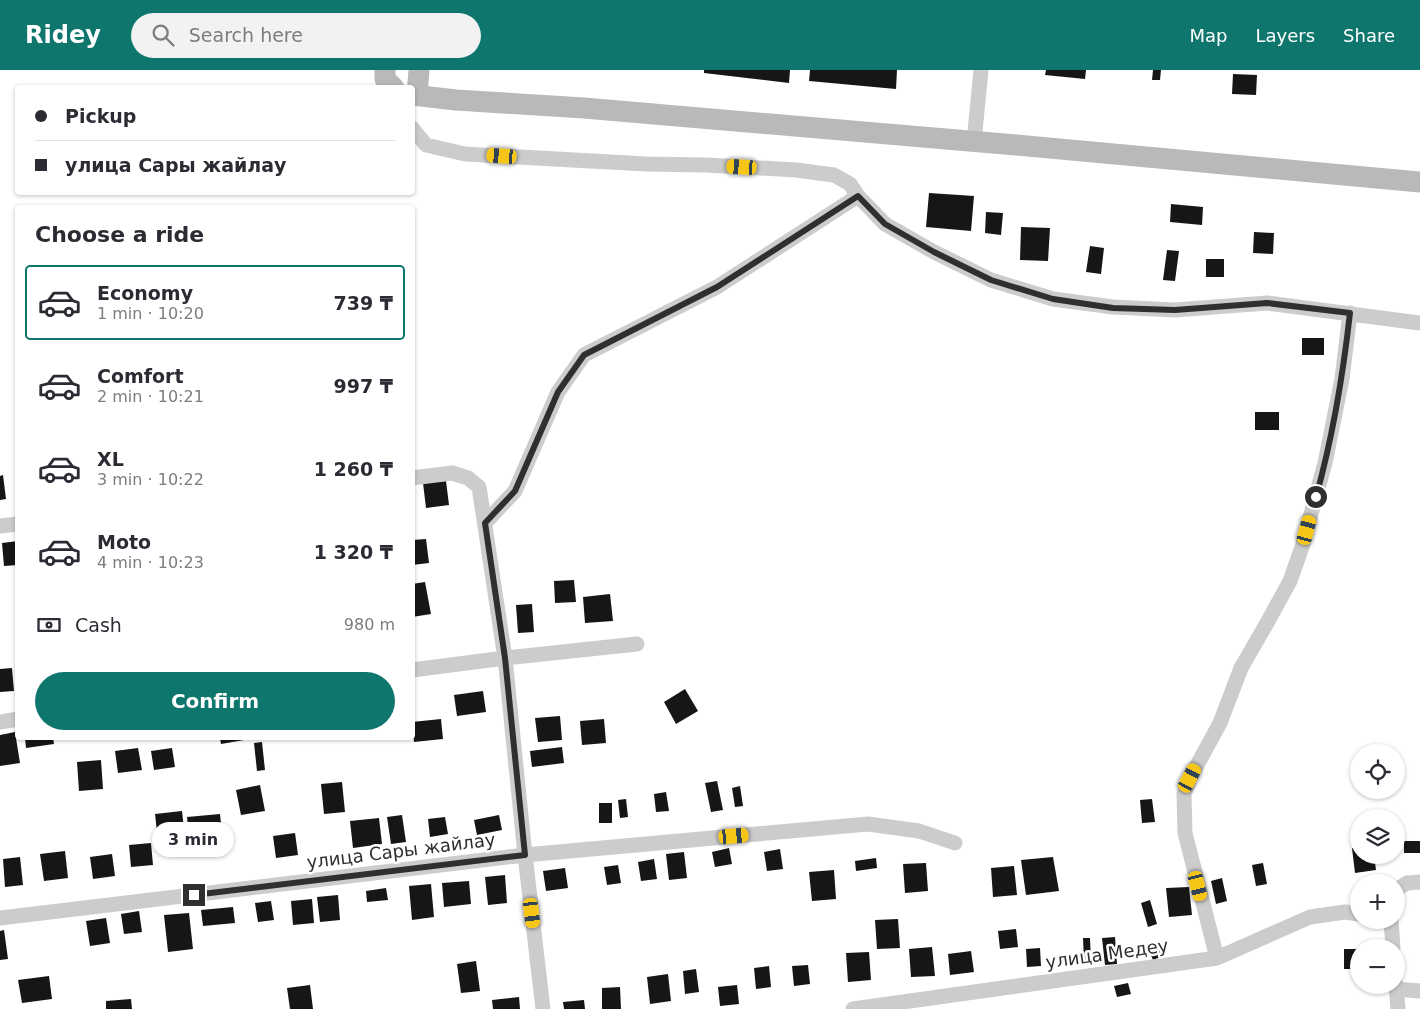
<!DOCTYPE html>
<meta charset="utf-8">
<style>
:root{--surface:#fff;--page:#f2f2f3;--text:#2b2b33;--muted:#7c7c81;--line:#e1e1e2;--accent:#0f766e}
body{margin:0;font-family:"DejaVu Sans",sans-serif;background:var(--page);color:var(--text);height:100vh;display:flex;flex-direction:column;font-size:19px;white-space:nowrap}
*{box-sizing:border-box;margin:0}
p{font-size:16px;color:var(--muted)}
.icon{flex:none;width:28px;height:28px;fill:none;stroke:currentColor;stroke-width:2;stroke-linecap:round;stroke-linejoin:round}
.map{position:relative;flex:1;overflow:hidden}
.sheet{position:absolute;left:15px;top:135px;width:400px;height:535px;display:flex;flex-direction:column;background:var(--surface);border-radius:5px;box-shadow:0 1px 4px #0004}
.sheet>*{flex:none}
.hud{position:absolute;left:15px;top:15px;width:400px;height:110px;border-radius:5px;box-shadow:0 1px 4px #0004;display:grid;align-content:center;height:110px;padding:0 20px;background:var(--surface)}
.fabs{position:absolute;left:1350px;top:674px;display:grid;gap:10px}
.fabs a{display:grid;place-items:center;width:55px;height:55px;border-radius:50%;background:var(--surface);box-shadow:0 1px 4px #0004;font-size:25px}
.end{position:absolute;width:22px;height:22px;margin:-11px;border:6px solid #2f2f2f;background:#fff;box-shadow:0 0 0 2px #fff}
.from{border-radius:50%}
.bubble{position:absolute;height:35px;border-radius:18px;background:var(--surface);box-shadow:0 1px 4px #0004;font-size:16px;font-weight:700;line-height:35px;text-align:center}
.car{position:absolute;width:15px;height:30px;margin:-15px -8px;border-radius:6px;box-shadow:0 0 4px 1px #0007;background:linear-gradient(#f5c518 24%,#345 0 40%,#f5c518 0 76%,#345 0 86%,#f5c518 0)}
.hud b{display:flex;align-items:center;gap:18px;height:48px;font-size:19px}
.hud b+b{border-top:1px solid var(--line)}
.hud i{width:12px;height:12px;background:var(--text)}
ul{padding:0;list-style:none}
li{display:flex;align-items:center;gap:15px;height:75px;margin:0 10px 8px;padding:0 10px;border:2px solid transparent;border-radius:5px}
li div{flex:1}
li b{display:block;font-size:19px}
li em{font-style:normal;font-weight:700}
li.selected{border-color:var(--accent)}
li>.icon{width:45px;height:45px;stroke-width:1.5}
h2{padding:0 20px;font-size:22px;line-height:60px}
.pay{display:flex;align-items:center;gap:12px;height:55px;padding:0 20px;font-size:19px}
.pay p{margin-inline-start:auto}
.cta{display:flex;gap:10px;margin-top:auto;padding:10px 20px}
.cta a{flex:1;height:58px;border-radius:30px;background:var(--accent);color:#fff;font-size:20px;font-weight:700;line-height:58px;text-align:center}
header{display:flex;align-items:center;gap:30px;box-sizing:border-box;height:70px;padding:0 25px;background:var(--accent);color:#fff}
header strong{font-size:24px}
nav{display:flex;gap:28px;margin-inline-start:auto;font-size:18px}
.search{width:350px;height:45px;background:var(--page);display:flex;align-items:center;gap:12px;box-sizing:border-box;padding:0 18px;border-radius:28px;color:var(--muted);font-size:19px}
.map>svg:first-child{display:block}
.building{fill:#161616}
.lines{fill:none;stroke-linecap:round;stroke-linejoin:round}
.street{stroke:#ccc;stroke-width:15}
.secondary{stroke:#b9b9b9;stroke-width:21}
.route{stroke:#2f2f2f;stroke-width:6}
.labels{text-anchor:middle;stroke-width:5;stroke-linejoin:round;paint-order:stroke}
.street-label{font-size:18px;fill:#2f2f2f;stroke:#fff}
</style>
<header>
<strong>Ridey</strong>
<div class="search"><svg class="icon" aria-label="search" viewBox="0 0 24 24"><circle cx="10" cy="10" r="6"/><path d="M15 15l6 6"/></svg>Search here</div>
<nav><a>Map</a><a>Layers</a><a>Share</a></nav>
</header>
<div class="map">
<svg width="1420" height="939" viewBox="0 0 1420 939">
<rect width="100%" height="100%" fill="#fff"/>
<path class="building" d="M704,0h86l-1,13 -85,-10z
M810,0h87l-1,19 -87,-8z
M1046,0h40l-1,9 -40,-4z
M1153,0h8l-1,10h-8z
M1233,4l24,1 -1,20 -24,-1z
M929,123l45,3 -3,35 -45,-4z
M1171,134l32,3 -1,18 -32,-3z
M986,142l17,1 -2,22 -16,-2z
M1021,157l29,1 -2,33 -28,-1z
M1254,162l20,1 -1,21 -20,-1z
M1090,176l14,2 -3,26 -15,-2z
M1167,180l12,1 -4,30 -12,-1z
M1206,189h18v18h-18z
M1302,268h22v17h-22z
M1255,342h24v18h-24z
M3,405l3,24 -6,1v-24z
M446,411l3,24 -23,3 -3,-25z
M426,469l3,24 -17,2v-25z
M18,471v24l-14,1 -2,-23z
M574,510l2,22 -21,1 -1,-22z
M425,512l6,32 -19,3v-33z
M610,524l3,27 -28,2 -2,-26z
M532,534l2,28 -16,1 -2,-28z
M12,598l2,23 -14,1v-23z
M685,619l13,22 -22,13 -12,-22z
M483,621l3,21 -29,4 -3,-21z
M560,646l2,24 -24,2 -3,-24z
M441,649l2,20 -29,3 -2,-20z
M604,649l2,24 -24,2 -2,-24z
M15,662l5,31 -20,3v-31z
M25,668h28l1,6 -28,4z
M220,668h23l1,2 -23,4z
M262,672l3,28 -8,1 -3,-28z
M562,677l2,16 -32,4 -2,-16z
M138,678l4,22 -24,3 -3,-22z
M172,678l3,19 -21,3 -3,-19z
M101,690l2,29 -24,2 -2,-29z
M717,711l6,29 -12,2 -6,-29z
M342,712l3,30 -21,2 -3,-30z
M260,715l5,26 -24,4 -5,-25z
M740,716l3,20 -8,1 -3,-19z
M666,722l3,19 -13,1 -2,-18z
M626,729l2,18 -8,1 -2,-18z
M1152,729l3,23 -13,1 -2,-23z
M599,733h13v20h-13z
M182,741l3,27 -27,3 -3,-27z
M220,744l3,28 -33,3 -3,-28z
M402,745l4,27 -15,2 -4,-27z
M499,745l3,15 -25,5 -3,-15z
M445,747l3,17 -18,3 -2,-18z
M379,748l3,26 -29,4 -3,-27z
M295,763l3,22 -22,3 -3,-22z
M1404,771h16v12h-16z
M151,773l2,22 -22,2 -2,-22z
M1359,777v8h15l2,15 -21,3 -3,-25z
M729,778l3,16 -17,3 -3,-15z
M780,779l3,20 -16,2 -3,-19z
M65,781l3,27 -24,3 -4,-27z
M684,782l3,26 -18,2 -3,-26z
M112,784l3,22 -22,3 -3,-22z
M20,787l3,28 -18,2 -2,-28z
M1053,787l6,34 -33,4 -5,-35z
M876,788l1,10 -21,3 -1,-10z
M654,789l3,20 -16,2 -3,-19z
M926,793l2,28 -23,2 -2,-29z
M1263,793l4,21 -11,2 -4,-21z
M618,795l3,18 -14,2 -3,-18z
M1014,796l3,29 -24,2 -2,-29z
M565,798l3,20 -22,3 -3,-20z
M834,800l2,29 -24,2 -3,-29z
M505,805l2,28 -19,2 -3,-28z
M1222,808l5,23 -11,3 -5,-23z
M469,811l2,23 -27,3 -2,-24z
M431,814l3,33 -22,3 -3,-34z
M1189,817l3,28 -23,2 -3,-29z
M386,818l2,12 -21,2 -1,-11z
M338,825l2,25 -20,2 -3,-25z
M312,829l2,24 -21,2 -2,-24z
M1150,830l7,24 -9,3 -7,-24z
M271,831l3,19 -16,2 -3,-19z
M233,837l2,16 -32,3 -2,-16z
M139,841l3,21 -18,2 -3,-20z
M189,843l4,36 -25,3 -4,-37z
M106,848l4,25 -20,3 -4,-25z
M898,849l2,29 -23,1 -2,-29z
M1016,859l2,18 -18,2 -2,-18z
M4,860l4,29 -8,1v-29z
M1115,867l2,27 -12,1 -3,-27z
M1083,868h7l1,24h-7z
M1157,871l6,15 -10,4 -6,-14z
M932,877l3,29 -24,1 -2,-28z
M1040,878l1,18 -14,1 -1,-18z
M1344,879h15v20h-15z
M971,881l3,21 -24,3 -2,-21z
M869,882l2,28 -23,2 -2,-29z
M476,891l4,30 -19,2 -4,-29z
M808,895l2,19 -16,2 -2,-20z
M769,896l2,21 -15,2 -2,-21z
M696,899l3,23 -14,2 -2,-23z
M668,904l3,27 -21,3 -3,-27z
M49,906l3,23 -30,4 -4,-23z
M1128,913l3,11 -14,3 -3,-11z
M310,915l3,24h-23l-3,-21z
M737,915l2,19 -19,2 -2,-19z
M620,917l1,22h-19v-21z
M519,927l1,12h-27l-1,-9z
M131,929l1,10h-26v-8z
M584,930l1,9h-21l-1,-7z"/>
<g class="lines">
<path class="street" d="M412,58l14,17 39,9 181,10 60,1 90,5 38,5 16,9 8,12 27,28 49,28 57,28 62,19 60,8 62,3 92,-7 153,20
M974,72l7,-72
M412,408l40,-5 16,5 11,9 26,171 20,197 18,154
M485,453l30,-32 43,-99 26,-37 133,-68 141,-91
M0,456l18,-2
M412,600l93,-12 132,-14
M0,652l18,-3
M1396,820l11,-7 13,-1
M0,848l525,-63 343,-31 51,7 36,12
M1391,850l2,28
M1217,888l-32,-125 -1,-39 6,-16 30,-55 21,-55 26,-45 23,-42 12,-34 23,-84 17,-84 8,-66
M1396,915l2,24
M1396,919l24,2
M853,939l364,-51 93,-41 35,-5 14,2"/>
<path class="secondary" d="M385,0v9l9,9
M412,25l44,5 128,8 432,37 404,37
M417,25l2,-25"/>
</g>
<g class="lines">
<path class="route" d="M194,825l331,-40 -20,-197 -20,-135 30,-32 43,-99 26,-37 133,-68 141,-91 27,28 49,28 57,28 62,19 60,9 62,2 92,-7 83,10c-7,62 -17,123 -34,184"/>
</g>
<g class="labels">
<g class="street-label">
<text transform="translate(401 781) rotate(-7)" y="6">улица Сары жайлау</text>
<text transform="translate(1107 884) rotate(-8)" y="6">улица Медеу</text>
</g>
</g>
</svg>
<div class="fabs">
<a><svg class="icon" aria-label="locate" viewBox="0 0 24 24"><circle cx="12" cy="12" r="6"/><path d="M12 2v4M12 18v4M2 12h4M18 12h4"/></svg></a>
<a><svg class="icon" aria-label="layers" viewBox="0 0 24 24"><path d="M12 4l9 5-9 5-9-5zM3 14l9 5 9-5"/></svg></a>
<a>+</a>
<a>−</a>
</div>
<i class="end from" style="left:1316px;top:427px"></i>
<i class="end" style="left:194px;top:825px"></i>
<div class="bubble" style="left:152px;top:752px;width:82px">3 min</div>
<i class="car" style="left:502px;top:86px;rotate:274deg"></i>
<i class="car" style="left:742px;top:97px;rotate:273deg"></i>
<i class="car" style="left:1307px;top:460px;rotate:15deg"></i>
<i class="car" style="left:1190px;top:708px;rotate:28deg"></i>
<i class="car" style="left:734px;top:766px;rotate:85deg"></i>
<i class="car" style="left:1198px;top:816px;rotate:166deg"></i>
<i class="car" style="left:532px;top:843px;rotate:173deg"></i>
<div class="hud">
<b><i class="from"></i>Pickup</b>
<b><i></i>улица Сары жайлау</b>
</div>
<section class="sheet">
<h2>Choose a ride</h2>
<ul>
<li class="selected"><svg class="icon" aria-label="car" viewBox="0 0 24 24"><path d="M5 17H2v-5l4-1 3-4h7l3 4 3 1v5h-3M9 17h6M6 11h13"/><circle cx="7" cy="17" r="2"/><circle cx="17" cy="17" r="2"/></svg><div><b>Economy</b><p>1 min · 10:20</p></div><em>739 ₸</em></li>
<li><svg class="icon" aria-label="car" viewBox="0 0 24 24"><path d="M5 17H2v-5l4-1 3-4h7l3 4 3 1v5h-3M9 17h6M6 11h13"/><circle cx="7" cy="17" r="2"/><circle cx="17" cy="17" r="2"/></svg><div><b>Comfort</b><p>2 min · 10:21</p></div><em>997 ₸</em></li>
<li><svg class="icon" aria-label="car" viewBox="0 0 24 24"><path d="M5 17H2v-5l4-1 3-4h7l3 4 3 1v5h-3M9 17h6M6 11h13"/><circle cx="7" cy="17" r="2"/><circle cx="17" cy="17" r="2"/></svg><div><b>XL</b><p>3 min · 10:22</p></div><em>1 260 ₸</em></li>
<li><svg class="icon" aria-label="car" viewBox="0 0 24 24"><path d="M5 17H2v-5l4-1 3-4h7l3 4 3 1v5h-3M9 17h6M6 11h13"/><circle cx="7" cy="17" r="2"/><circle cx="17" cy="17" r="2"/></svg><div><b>Moto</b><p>4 min · 10:23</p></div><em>1 320 ₸</em></li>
</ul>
<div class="pay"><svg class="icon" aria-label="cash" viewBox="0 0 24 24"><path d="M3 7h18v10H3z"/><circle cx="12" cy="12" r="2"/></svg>Cash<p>980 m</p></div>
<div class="cta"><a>Confirm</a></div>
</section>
</div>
